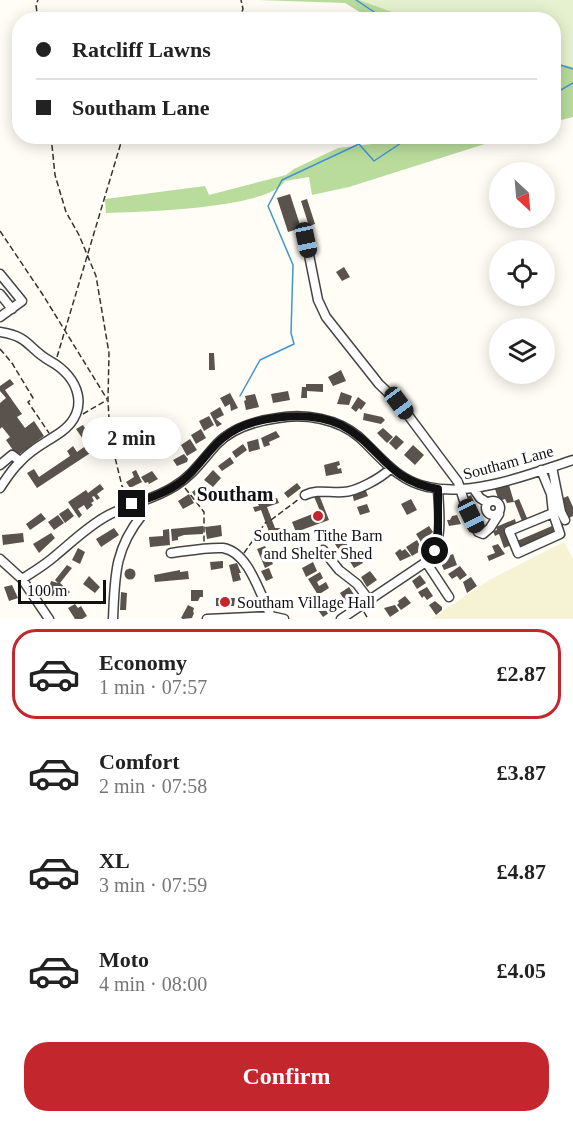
<!DOCTYPE html>
<meta charset="utf-8">
<style>
:root{--surface:#fff;--page:#f2f2f2;--text:#222;--muted:#767676;--line:#e0e0e0;--accent:#c4262e}
body{margin:0;font-family:Georgia,serif;background:var(--page);color:var(--text);height:100vh;display:flex;flex-direction:column;font-size:22px;white-space:nowrap}
*{box-sizing:border-box;margin:0}
p{font-size:20px;color:var(--muted)}
.icon{flex:none;width:33px;height:33px;fill:none;stroke:currentColor;stroke-width:2;stroke-linecap:round;stroke-linejoin:round}
.map{position:relative;height:619px;overflow:hidden}
.drawer{display:flex;flex-direction:column;background:var(--surface);flex:1}
.drawer>*{flex:none}
.banner{position:absolute;left:12px;top:12px;width:549px;height:132px;border-radius:24px;box-shadow:0 3px 15px #0003;display:grid;align-content:center;height:132px;padding:0 24px;background:var(--surface)}
.needle{width:39px;rotate:154deg}
.fabs{position:absolute;left:489px;top:162px;display:grid;gap:12px}
.fabs a{display:grid;place-items:center;width:66px;height:66px;border-radius:50%;background:var(--surface);box-shadow:0 3px 15px #0003;font-size:30px}
.scale{position:absolute;left:18px;bottom:15px;width:88px;box-sizing:border-box;padding-left:6px;border:3px solid #111;border-top:0;font-size:16px;line-height:21px;white-space:nowrap;color:#111;-webkit-text-stroke:4px #fff;paint-order:stroke}
.end{position:absolute;width:27px;height:27px;margin:-14px;border:8px solid #111;background:#fff;box-shadow:0 0 0 3px #fff}
.from{border-radius:50%}
.bubble{position:absolute;height:42px;border-radius:21px;background:var(--surface);box-shadow:0 3px 15px #0003;font-size:20px;font-weight:600;line-height:42px;text-align:center}
.car{position:absolute;width:18px;height:36px;margin:-18px -9px;border-radius:8px;box-shadow:0 0 4px 2px #0007;background:linear-gradient(#222 24%,#8ab4d8 0 40%,#222 0 76%,#8ab4d8 0 86%,#222 0)}
.banner b{display:flex;align-items:center;gap:21px;height:57px;font-size:22px}
.banner b+b{border-top:2px solid var(--line)}
.banner i{width:15px;height:15px;background:var(--text)}
ul{padding:10px 0 0;list-style:none}
li{display:flex;align-items:center;gap:18px;height:90px;margin:0 12px 9px;padding:0 12px;border:3px solid transparent;border-radius:24px}
li div{flex:1}
li b{display:block;font-size:22px}
li em{font-style:normal;font-weight:600}
li.on{border-color:var(--accent)}
li>.icon{width:54px;height:54px;stroke-width:1.5}
.button{display:flex;gap:12px;margin-top:auto;padding:12px 24px}
.button a{flex:1;height:69px;border-radius:24px;background:var(--accent);color:#fff;font-size:24px;font-weight:600;line-height:69px;text-align:center}
.map>svg:first-child{display:block}
.farmland{fill:#f6f3d4}
.forest{fill:#b9dc9c}
.pitch{fill:#e6f2cf}
.lines{fill:none;stroke-linecap:round;stroke-linejoin:round}
.stream{stroke:#3f96cf;stroke-width:1.5}
.building{fill:#5a524d}
.minor-casing{stroke:#444;stroke-width:11}
.path{stroke:#333;stroke-width:1.5;stroke-dasharray:6 3;stroke-linecap:butt}
.minor{stroke:#fff;stroke-width:8}
.route{stroke:#111;stroke-width:8}
.poi-dot{fill:#c4262e;stroke:#fff;stroke-width:2}
.labels{text-anchor:middle;stroke-width:6;stroke-linejoin:round;paint-order:stroke}
.street-label{font-size:16px;fill:#111;stroke:#fff}
.poi-label{font-size:16px;fill:#111;stroke:#fff}
.quarter-label{font-size:20px;font-weight:bold;fill:#111;stroke:#fff}
</style>
<div class="map">
<svg width="573" height="619" viewBox="0 0 573 619">
<rect width="100%" height="100%" fill="#fffdf5"/>
<path class="farmland" d="M564,542l9,17v60h-142l58,-39z"/>
<path class="forest" d="M258,0h116l46,19h-49l-26,-16z
M554,52l19,8v57l-19,5v-38l6,-6 -6,-4z
M412,136l95,1 -158,50 -37,8 -3,-18 -24,4c-17,28 -145,31 -179,32l-1,-14 100,-13 4,9 77,-20 8,-6 44,-21 51,-6z"/>
<path class="pitch" d="M359,0h214v67l-19,-4v-43l-143,-1z"/>
<g class="lines">
<path class="stream" d="M356,0l30,20
M554,63l19,6
M554,94l19,-11
M240,396l20,-36 34,-16 -3,-11 2,-68 -25,-59 14,-26 77,-36 15,17 33,-22 17,-3"/>
</g>
<path class="building" d="M290,194l11,34 -13,4 -11,-34z
M307,199l8,25 -6,2 -8,-25z
M344,267l6,10 -8,4 -6,-9z
M209,353h5l1,17h-6z
M341,370l5,11 -13,5 -5,-9z
M10,379l4,5 -9,6 17,24 -5,3 8,11 9,-7 10,15 -27,20 -11,-16 4,-3 -8,-10 -2,2v-26l6,-5 -6,-7v-5z
M306,384h17v8l-16,-1v7h-6l1,-11h4z
M288,391l2,9 -17,3 -2,-9z
M341,392l11,4 -3,9 -12,-1z
M230,393l8,15 -7,3 -1,-7 -5,3 -5,-9z
M255,394l4,13 -13,3 -2,-9 2,-1 -1,-4z
M358,397l8,6 -5,7 -2,-2 -3,4 -5,-4z
M220,407l4,8 -8,4 6,5 -5,3 -7,-14z
M364,413l18,4 3,3 -4,4 -18,-4z
M209,416l5,9 -10,6 -5,-10z
M83,425l15,23 -61,40 -10,-15 7,-4 5,8 31,-21 -3,-5 6,-5 4,6 10,-7 -11,-16z
M383,428l10,9 -6,6 -10,-10z
M201,429l5,9 -10,6 -5,-9z
M276,431l4,6 -11,5 1,3 -6,2 -3,-9z
M396,435l8,7 -8,8 -7,-7z
M190,439l7,11 -10,6 -6,-11z
M258,439l2,10 -11,3 -2,-10z
M243,444l4,6 -11,8 -4,-6z
M413,445l11,10 -9,10 -11,-10z
M184,454l4,5 -1,3 -10,4 -4,-6z
M230,457l4,6 -12,8 -4,-5z
M339,461l1,4 -3,1 1,3 3,-1 1,5 -16,3 -2,-11z
M136,470l6,12 -12,6 -4,-6 8,-5 -2,-5z
M213,470l8,8 -8,9 -9,-7z
M152,471l6,8 -9,5 -1,-2 -3,1 -4,-6z
M297,483l4,5 -13,10 -4,-5z
M100,484l4,5 -7,5 3,4 -3,2 -3,-4 -2,1 2,4 -3,2 2,2 -6,5 -3,-5 -6,4 4,6 -3,3 -11,-16 18,-12 2,3z
M203,484l4,6 -11,8 -4,-6z
M509,485l5,17 -7,1 -2,-4 -6,2 -4,-12z
M365,488l3,8 -14,5 -2,-8z
M318,492l11,28 -33,12 -4,-10 28,-11 -7,-17z
M189,494l5,9 -11,6 -5,-8z
M471,495l15,33 -6,3 -15,-33z
M270,496l1,4 6,-2 2,5 -12,4 8,21h6v10h-12l-1,-9 -7,-19 -6,2 -2,-5 6,-1 -1,-2 9,-3 -1,-4z
M568,496l5,11v9l-4,2 -8,-19z
M411,499l6,11 -10,5 -6,-11z
M519,499l8,19 -5,3 -8,-20z
M367,504l3,8 -10,3 -3,-8z
M68,508l6,8 -9,7 -6,-9z
M41,513l5,6 -16,11 -4,-6z
M58,515l6,8 -10,7 -6,-8z
M457,515l4,9 -12,2 -2,-6h3l2,-4z
M515,519l1,4 -12,5 7,17 -7,3 -5,-14 -4,2 -2,-5 4,-1 -1,-3z
M221,525l1,11 -15,3 -2,-12z
M203,526v8l-19,1 -6,2v3l-6,1 -1,-12z
M429,526l4,6 -12,10 -5,-8z
M552,526l2,6 -34,16 -3,-7z
M114,528l5,7 -18,12 -5,-8z
M169,529l1,16 -20,2 -1,-10 14,-1v-6z
M23,533l1,9 -21,3 -1,-10z
M51,533l4,5 -16,15 -6,-9z
M334,534l2,3 4,-3 8,12 -8,6 -10,-16z
M417,540l5,10 -10,6 -6,-9z
M498,544l7,10 -16,7 -2,-5 8,-3 -3,-7z
M265,546l8,18 -8,4 -8,-19z
M78,548l7,4 -5,12 -8,-4z
M348,549l2,4 4,-3 9,13 -9,5 -10,-16z
M400,549l2,2 3,-2 6,7 -11,5 -5,-8z
M453,554l4,11 -13,5 -5,-11z
M223,561v7l-12,2 -1,-8z
M313,562l4,9 -11,6 -4,-9z
M237,563l4,10h-2l2,7 -8,2 -4,-17z
M67,565l5,3 -12,15 10,9 -4,4 -7,-6 -3,7 -9,-3 4,-13 7,2 -3,-3z
M460,566l7,9 -7,5 -3,-4 -5,3 -4,-5z
M269,568l4,10 -7,3 -5,-10z
M124.5 574a5.5 5.5 0 1 1 11 0a5.5 5.5 0 1 1-11 0Z
M180,570v2l8,-1 1,8 -34,3 -1,-7z
M370,571l7,9 -10,7 -6,-10z
M320,572l3,6 -6,4 2,4 7,-4 3,6 -11,7 -10,-16z
M420,575l6,8 -9,6 -5,-8z
M89,576l11,11 -5,6 -12,-9z
M471,577l6,9 -10,7 -4,-11z
M12,585l6,13 -9,3 -5,-14z
M349,587l6,9 -10,5 -5,-8z
M427,587l6,9 -6,4 -3,-4 -2,2 -4,-6z
M191,590h12v7h-3l-2,4h-7z
M121,592l6,1 -1,17h-6z
M405,596l6,7 -10,7 -4,-5 2,-2 -1,-2z
M216,598h19l-1,8h-18z
M435,601l7,6v3l-6,5 -7,-10z
M75,604l3,4 3,-2 6,10 -5,3h-7l-7,-11z
M328,604l4,7 -9,6 -5,-7z
M188,605l6,3 -1,4 1,1 -2,5 -9,1 -2,-1z
M395,605l4,6 -9,6 -6,-9z"/>
<g class="lines">
<defs>
<path id="minor" d="M306,240l12,60 8,17 53,67 20,19 59,79 7,22 13,28 5,2 7,-6 9,-14
M0,274l22,27 -22,16
M0,294l12,15
M0,332c31,5 27,16 50,29 29,16 41,49 11,71 -14,10 -30,17 -41,30 -8,7 -14,17 -20,26
M0,465l12,-10 8,6
M552,467l9,45 4,8
M541,470l10,24 2,19 7,21 -42,19 -9,-22 44,-18
M473,488l7,10 8,5
M305,495c12,-6 24,-2 38,-3 13,0 38,-14 47,-23
M486 508a7 7 0 1 1 14 0a7 7 0 1 1-14 0Z
M323,550l16,20 18,14 12,16
M171,553c16,-2 36,-6 52,-5 26,4 37,47 48,68
M0,559l22,20 27,40
M426,562l23,35
M22,579c11,-7 23,-14 33,-23 17,-14 31,-28 50,-39 22,-13 49,-17 70,-31 18,-11 28,-27 42,-42 16,-17 39,-23 61,-26 27,-5 60,1 81,19 22,20 38,44 69,50 45,10 102,-13 145,-27
M113,619c2,-43 1,-69 29,-104l-3,-14
M207,619l64,-3 13,3
M341,619l82,-55c22,-17 16,-50 15,-75"/>
</defs>
<use href="#minor" class="minor-casing"/>
<path class="path" d="M38,20l-2,-15 2,-5
M239,20l4,-11 -2,-9
M51,136l4,39 11,37 13,23 17,41 13,77 -1,47 2,37 12,49 7,11
M0,231l43,64 64,104
M0,349l12,14 21,35 -5,4 21,31
M57,357l66,-221
M83,414l24,-14
M185,488l19,24v31
M271,520l28,-21
M244,553l22,-31
M364,612l4,7"/>
<use href="#minor" class="minor"/>
</g>
<g class="lines">
<path class="route" d="M132,504c18,-6 36,-12 50,-23 16,-12 25,-30 41,-43 27,-23 86,-28 118,-13 40,20 43,55 97,64v52l-3,10"/>
</g>
<g class="poi-dot">
<circle cx="318" cy="516" r="6"/>
<circle cx="225" cy="602" r="6"/>
</g>
<g class="labels">
<g class="street-label">
<text transform="translate(508 462) rotate(-15)" y="6">Southam Lane</text>
</g>
<g class="poi-label">
<text x="318" y="541">Southam Tithe Barn<tspan x="318" dy="18">and Shelter Shed</tspan></text>
<text x="237" y="608" text-anchor="start">Southam Village Hall</text>
</g>
<g class="quarter-label">
<text x="235" y="501">Southam</text>
</g>
</g>
</svg>
<div class="fabs">
<a><svg class="needle" viewBox="-14 -14 28 28"><path d="M0-13l5 13h-10z" fill="#e53935"/><path d="M0 13l5-13h-10z" fill="#767676"/></svg></a>
<a><svg class="icon" aria-label="locate" viewBox="0 0 24 24"><circle cx="12" cy="12" r="6"/><path d="M12 2v4M12 18v4M2 12h4M18 12h4"/></svg></a>
<a><svg class="icon" aria-label="layers" viewBox="0 0 24 24"><path d="M12 4l9 5-9 5-9-5zM3 14l9 5 9-5"/></svg></a>
</div>
<div class="scale">100 m</div>
<i class="end from" style="left:435px;top:551px"></i>
<i class="end" style="left:132px;top:504px"></i>
<div class="bubble" style="left:82px;top:417px;width:99px">2 min</div>
<i class="car" style="left:306px;top:240px;rotate:168deg"></i>
<i class="car" style="left:399px;top:403px;rotate:143deg"></i>
<i class="car" style="left:471px;top:516px;rotate:154deg"></i>
<div class="banner">
<b><i class="from"></i>Ratcliff Lawns</b>
<b><i></i>Southam Lane</b>
</div>
</div>
<section class="drawer">
<ul>
<li class="on"><svg class="icon" aria-label="car" viewBox="0 0 24 24"><path d="M5 17H2v-5l4-1 3-4h7l3 4 3 1v5h-3M9 17h6M6 11h13"/><circle cx="7" cy="17" r="2"/><circle cx="17" cy="17" r="2"/></svg><div><b>Economy</b><p>1 min · 07:57</p></div><em>£2.87</em></li>
<li><svg class="icon" aria-label="car" viewBox="0 0 24 24"><path d="M5 17H2v-5l4-1 3-4h7l3 4 3 1v5h-3M9 17h6M6 11h13"/><circle cx="7" cy="17" r="2"/><circle cx="17" cy="17" r="2"/></svg><div><b>Comfort</b><p>2 min · 07:58</p></div><em>£3.87</em></li>
<li><svg class="icon" aria-label="car" viewBox="0 0 24 24"><path d="M5 17H2v-5l4-1 3-4h7l3 4 3 1v5h-3M9 17h6M6 11h13"/><circle cx="7" cy="17" r="2"/><circle cx="17" cy="17" r="2"/></svg><div><b>XL</b><p>3 min · 07:59</p></div><em>£4.87</em></li>
<li><svg class="icon" aria-label="car" viewBox="0 0 24 24"><path d="M5 17H2v-5l4-1 3-4h7l3 4 3 1v5h-3M9 17h6M6 11h13"/><circle cx="7" cy="17" r="2"/><circle cx="17" cy="17" r="2"/></svg><div><b>Moto</b><p>4 min · 08:00</p></div><em>£4.05</em></li>
</ul>
<div class="button"><a>Confirm</a></div>
</section>
